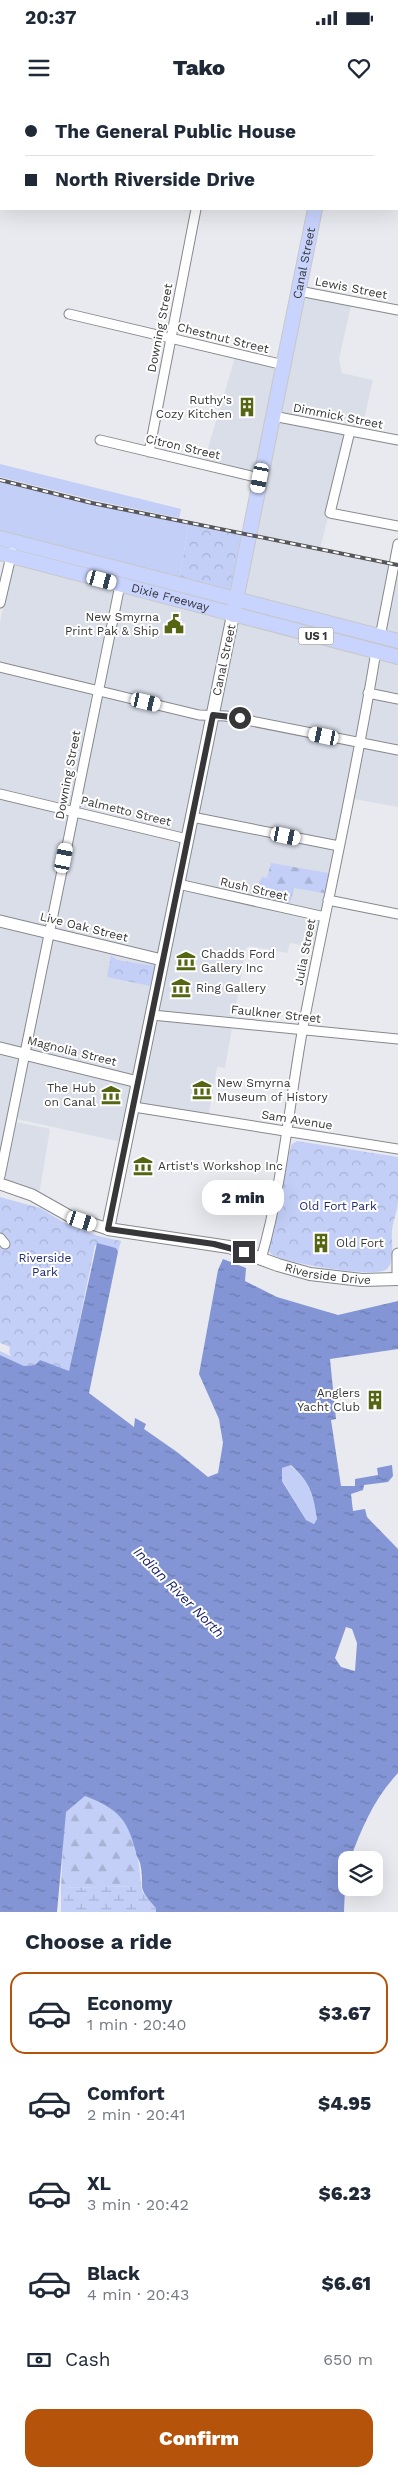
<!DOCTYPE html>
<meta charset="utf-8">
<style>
:root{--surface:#fff;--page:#f2f2f3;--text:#1f2937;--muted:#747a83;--line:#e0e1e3;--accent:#b45309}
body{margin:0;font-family:"Work Sans",sans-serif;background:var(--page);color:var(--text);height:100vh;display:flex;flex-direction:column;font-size:19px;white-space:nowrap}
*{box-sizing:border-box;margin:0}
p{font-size:16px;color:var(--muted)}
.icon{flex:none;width:28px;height:28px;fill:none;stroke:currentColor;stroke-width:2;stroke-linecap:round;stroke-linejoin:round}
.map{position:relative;height:1812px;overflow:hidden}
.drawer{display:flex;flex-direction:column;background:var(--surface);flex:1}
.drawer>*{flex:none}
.guide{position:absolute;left:0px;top:0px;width:399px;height:110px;box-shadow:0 5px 20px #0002;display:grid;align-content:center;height:110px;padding:0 25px;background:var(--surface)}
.buttons{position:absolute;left:338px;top:1751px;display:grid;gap:10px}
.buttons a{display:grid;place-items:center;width:45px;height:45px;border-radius:10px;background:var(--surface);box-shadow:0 5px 20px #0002;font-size:25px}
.end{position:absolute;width:22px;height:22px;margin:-11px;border:6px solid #373739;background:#fff;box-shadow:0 0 0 2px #fff}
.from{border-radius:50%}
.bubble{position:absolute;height:35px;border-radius:15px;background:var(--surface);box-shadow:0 5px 20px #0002;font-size:16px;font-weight:800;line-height:35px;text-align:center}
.car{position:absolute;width:15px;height:30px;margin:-15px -8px;border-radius:6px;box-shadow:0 0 4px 1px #0007;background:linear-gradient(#fff 24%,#345 0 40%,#fff 0 76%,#345 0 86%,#fff 0)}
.guide b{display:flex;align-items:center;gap:18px;height:48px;font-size:19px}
.guide b+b{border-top:1px solid var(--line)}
.guide i{width:12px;height:12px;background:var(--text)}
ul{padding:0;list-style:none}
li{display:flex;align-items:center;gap:15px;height:82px;margin:0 10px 8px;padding:0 15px;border:2px solid transparent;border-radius:15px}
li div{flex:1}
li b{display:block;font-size:19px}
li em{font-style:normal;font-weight:800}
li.on{border-color:var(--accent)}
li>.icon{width:45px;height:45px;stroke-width:1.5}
h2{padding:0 25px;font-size:22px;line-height:60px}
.pay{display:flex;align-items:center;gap:12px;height:55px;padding:0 25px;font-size:19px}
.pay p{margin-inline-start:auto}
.action{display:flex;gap:10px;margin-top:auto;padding:10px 25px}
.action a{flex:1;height:58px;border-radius:15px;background:var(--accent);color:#fff;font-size:20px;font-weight:800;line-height:58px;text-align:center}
.status{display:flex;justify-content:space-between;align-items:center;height:35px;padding:0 25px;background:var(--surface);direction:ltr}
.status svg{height:14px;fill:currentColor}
header{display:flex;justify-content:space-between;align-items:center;height:65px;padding:0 25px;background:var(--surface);font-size:22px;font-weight:800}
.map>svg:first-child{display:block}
.built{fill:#dadee9}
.grass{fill:#c3cff7}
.forest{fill:url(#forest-firs)}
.wetland{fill:url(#wetland-marsh)}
.park{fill:url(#park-crowns)}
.water{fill:url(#water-ripples);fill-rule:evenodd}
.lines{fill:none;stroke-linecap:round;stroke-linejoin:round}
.minor-casing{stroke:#86888c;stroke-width:11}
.tertiary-casing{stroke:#86888c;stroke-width:13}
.secondary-casing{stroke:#86888c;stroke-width:14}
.primary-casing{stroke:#c7c7c8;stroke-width:16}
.minor{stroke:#fff;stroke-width:9}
.tertiary{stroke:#fff;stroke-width:11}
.secondary{stroke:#fff;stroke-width:12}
.primary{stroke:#c8d4fe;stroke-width:14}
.rail-casing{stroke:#57575a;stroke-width:4}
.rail{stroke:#fff;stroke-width:2;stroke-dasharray:5.5;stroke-linecap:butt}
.route{stroke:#373739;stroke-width:6}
.labels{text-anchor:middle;stroke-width:4;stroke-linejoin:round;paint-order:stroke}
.shield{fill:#fff;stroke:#737374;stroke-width:1}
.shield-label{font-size:11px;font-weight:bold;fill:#373739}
.street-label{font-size:12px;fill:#373739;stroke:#fff}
.poi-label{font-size:12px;fill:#373739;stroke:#fff;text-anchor:start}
.park-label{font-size:12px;fill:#1f2872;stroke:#fff}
.water-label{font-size:14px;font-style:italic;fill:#1d246e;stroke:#fff}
</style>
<div class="status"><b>20:37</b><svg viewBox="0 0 49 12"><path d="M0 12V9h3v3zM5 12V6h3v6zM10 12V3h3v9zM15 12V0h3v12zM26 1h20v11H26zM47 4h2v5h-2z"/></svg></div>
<header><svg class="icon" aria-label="menu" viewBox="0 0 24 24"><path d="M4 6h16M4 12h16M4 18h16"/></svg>Tako<svg class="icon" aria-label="heart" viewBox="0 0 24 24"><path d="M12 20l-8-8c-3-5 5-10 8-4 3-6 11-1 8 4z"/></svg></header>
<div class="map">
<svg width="398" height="1812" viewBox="0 0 398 1812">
<defs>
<pattern id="forest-firs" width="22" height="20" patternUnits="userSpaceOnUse" patternTransform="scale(1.25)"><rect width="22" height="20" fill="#c3cff7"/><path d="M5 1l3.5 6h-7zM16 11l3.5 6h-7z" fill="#a8b2d4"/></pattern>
<pattern id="wetland-marsh" width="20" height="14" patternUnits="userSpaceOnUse" patternTransform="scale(1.25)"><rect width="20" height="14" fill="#c3cff7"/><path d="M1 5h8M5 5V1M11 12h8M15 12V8" fill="none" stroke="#a8b2d4"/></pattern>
<pattern id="park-crowns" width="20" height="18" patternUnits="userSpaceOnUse" patternTransform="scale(1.25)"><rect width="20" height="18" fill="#c3cff7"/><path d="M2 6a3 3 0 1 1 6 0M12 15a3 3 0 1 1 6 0" fill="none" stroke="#a8b2d4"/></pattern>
<pattern id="water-ripples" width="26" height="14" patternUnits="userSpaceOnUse" patternTransform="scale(1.25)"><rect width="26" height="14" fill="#8395d5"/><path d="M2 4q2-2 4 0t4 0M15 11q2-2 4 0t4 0" fill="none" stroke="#6c7aae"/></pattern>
</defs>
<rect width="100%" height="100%" fill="#e8eaef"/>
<path class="built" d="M299,191l53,10 -13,58 3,14 31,7 -12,53 -11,-2 -30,118 78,16v242l-49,-9 -30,151 -29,-6 -3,10 -37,-7 -4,2 -21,120 -8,-1 -9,51 -74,-11 -8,36 -114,-25 108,-533 113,29 27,-136 -57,-13 33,-111 48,11z
M14,460l101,27 -22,99 -93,-23v-41z
M0,571l92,22 -22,114 -70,-17z
M0,698l68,16 -23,114 -45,-11z
M0,825l44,10 -22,114 -22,-5z
M0,951l21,5 -21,100z
M16,1022l34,7 -11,66 -36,-14z"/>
<path class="grass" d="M0,364l181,45 -2,9 -86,-18 -93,-23z
M0,380l92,23 97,20 -11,62 -178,-47z
M290,1365c20,18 23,27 27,54l-3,5 -8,-4 -24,-40v-12z"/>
<path class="forest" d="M271,763l63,11 -4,20 -36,-6 -3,12 -6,8 -25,-5 3,-15 -6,-2 5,-9 5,1z
M85,1696c8,4 17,6 25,11 26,17 29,51 31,79l-80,2 3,-69 2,-7z"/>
<path class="wetland" d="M141,1786l2,7 13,15v4h-95v-24z"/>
<path class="park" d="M189,423l60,12 -13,65 -58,-15z
M111,855l6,5 38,6 2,5 -2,16 -48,-10z
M297,1041l101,16c0,15 0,31 0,46 -1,9 -5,18 -6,27 -1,11 3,27 -4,38 -8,12 -102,-5 -116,-13l-4,-5 6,-18 16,-82 2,-6z
M0,1097l40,11 23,14 35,14 23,5 -3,11 -2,-4 -21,-3 -26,127 -29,-12 -5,5 -11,1 -24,-11v-4l11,5 -2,-4 1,-5 -10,-4z"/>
<path class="water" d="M97,1143l19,5 2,4 -29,141 45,34 1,-9 11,6 -2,5 33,23 31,25 10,-4 5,-30 -4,-24 -20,-45 19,-104 5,-11 23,9 -1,13 32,16 61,18 60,-14v48l-68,10 6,60 -5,1 10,66h14v-7l23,-4 -1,-7 15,-3 1,11 -5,6 -24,3 -1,5 -12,4 2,17 12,-2 2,8 31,32v224c-24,26 -36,54 -48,87h-4l-2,52h-188v-4c-22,-24 -10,-19 -16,-45 -1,-4 -4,-7 -4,-11 -9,-34 -18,-43 -51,-56l-19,16 -9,100h-57v-557l24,11 11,-1 5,-5 29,11zM291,1365c19,18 22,27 26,54l-3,5 -8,-4 -24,-39v-13zM346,1527l6,2 5,14 -2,28 -14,-4 -6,-9z"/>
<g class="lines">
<defs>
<path id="minor" d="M223,1v-1
M299,191l99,19
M69,214l215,51
M273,316l125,24
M350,331l-20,82 68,13
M100,340l160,38
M149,352l47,-243
M0,503l12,-51
M380,537l18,-93
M0,567l199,48 27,1 172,34
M368,593l30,6
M0,694l187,45
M192,717l147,29
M178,784l147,33
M328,800l70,14
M152,915l246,24
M134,1007l264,42
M0,1076l120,-591
M0,1138l5,6
M261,1159c22,-76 28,-155 42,-232 24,-125 53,-250 73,-376"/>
<path id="tertiary" d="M0,13l1,1
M0,821l162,39
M0,948l138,34
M0,1084l32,11 39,22 37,12
M398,1154v25"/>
<g id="secondary">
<path id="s1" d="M233,515l-125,614 121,18 49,18 32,9 52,6 36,-1"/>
</g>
<g id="primary">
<path d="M337,1v-1"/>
<path d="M0,438l398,103"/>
<path id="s2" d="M0,453l398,104"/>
<path id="s3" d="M233,515l82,-406"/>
</g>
</defs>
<use href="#minor" class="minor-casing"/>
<use href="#tertiary" class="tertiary-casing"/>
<use href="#secondary" class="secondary-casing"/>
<use href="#primary" class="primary-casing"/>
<use href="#minor" class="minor"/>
<use href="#tertiary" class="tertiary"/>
<use href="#secondary" class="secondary"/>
<use href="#primary" class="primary"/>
<defs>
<path id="rail" d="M0,380l92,23 306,62"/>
</defs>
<use href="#rail" class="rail-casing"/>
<use href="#rail" class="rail"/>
</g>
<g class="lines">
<path class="route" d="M240,618l-27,-3 -105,514 106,15 30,8"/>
</g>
<defs>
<symbol id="building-bare" viewBox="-9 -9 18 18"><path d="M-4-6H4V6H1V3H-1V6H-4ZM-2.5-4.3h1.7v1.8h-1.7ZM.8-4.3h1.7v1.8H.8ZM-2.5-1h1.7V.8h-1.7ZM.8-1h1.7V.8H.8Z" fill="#546611" stroke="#fff" stroke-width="2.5" paint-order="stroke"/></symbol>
<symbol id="civic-bare" viewBox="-9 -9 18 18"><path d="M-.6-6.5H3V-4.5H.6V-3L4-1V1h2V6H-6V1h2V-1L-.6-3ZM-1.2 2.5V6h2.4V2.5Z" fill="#546611" stroke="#fff" stroke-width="2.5" paint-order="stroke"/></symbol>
<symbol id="museum-bare" viewBox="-9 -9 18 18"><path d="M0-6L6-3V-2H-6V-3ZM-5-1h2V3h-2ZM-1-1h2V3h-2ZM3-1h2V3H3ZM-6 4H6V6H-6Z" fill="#546611" stroke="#fff" stroke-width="2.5" paint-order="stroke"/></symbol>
</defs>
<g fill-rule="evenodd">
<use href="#building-bare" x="233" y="293" width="28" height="28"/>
<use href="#civic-bare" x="160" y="510" width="28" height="28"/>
<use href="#museum-bare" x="172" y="847" width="28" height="28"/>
<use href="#museum-bare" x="167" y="874" width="28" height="28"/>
<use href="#museum-bare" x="188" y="976" width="28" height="28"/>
<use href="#museum-bare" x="97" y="981" width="28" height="28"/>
<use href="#museum-bare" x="129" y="1052" width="28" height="28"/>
<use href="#building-bare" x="307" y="1129" width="28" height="28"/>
<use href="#building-bare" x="361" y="1286" width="28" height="28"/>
</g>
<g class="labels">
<rect class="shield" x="298.5" y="527.5" width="35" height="17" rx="4"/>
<g class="shield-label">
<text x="316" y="540">US 1</text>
</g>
<g class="street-label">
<text dy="4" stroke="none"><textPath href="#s3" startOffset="359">Canal Street</textPath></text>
<text transform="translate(351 188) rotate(11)" y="4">Lewis Street</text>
<text transform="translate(160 228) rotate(-79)" y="4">Downing Street</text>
<text transform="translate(223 238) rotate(14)" y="4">Chestnut Street</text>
<text transform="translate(338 316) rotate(11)" y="4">Dimmick Street</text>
<text transform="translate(183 347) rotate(13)" y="4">Citron Street</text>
<text dy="4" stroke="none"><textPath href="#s2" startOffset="176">Dixie Freeway</textPath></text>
<text transform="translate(224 560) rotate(-78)" y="4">Canal Street</text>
<text transform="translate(68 675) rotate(-79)" y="4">Downing Street</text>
<text transform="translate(126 711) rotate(14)" y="4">Palmetto Street</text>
<text transform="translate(254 789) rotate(13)" y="4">Rush Street</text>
<text transform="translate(84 827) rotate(14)" y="4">Live Oak Street</text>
<text transform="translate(305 852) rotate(-79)" y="4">Julia Street</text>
<text transform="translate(276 914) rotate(6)" y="4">Faulkner Street</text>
<text transform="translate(72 951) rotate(14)" y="4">Magnolia Street</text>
<text transform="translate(297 1020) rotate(9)" y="4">Sam Avenue</text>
<text dy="4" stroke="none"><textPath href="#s1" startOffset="852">Riverside Drive</textPath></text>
</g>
<g class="poi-label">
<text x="232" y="304" text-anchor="end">Ruthy's<tspan x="232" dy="14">Cozy Kitchen</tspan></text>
<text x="159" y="521" text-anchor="end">New Smyrna<tspan x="159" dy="14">Print Pak &amp; Ship</tspan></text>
<text x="201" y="858">Chadds Ford<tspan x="201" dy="14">Gallery Inc</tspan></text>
<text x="196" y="892">Ring Gallery</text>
<text x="217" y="987">New Smyrna<tspan x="217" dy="14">Museum of History</tspan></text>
<text x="96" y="992" text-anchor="end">The Hub<tspan x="96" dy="14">on Canal</tspan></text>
<text x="158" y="1070">Artist's Workshop Inc</text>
<text x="336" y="1147">Old Fort</text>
<text x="360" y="1297" text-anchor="end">Anglers<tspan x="360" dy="14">Yacht Club</tspan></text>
</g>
<g class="park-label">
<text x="338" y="1110">Old Fort Park</text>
<text x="45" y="1162">Riverside<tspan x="45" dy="14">Park</tspan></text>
</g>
<g class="water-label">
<text transform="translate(179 1492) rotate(45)" y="5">Indian River North</text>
</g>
</g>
</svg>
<div class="buttons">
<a><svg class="icon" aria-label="layers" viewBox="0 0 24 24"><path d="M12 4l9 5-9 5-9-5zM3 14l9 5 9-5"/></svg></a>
</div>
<i class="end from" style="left:240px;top:618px"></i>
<i class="end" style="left:244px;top:1152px"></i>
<div class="bubble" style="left:202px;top:1080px;width:82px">2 min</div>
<i class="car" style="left:260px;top:378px;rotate:191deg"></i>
<i class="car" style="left:102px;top:480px;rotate:105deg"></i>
<i class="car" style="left:146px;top:602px;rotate:103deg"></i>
<i class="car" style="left:324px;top:636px;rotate:282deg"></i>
<i class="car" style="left:286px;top:736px;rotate:102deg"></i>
<i class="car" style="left:64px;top:758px;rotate:11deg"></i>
<i class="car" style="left:82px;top:1121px;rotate:108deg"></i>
<div class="guide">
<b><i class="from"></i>The General Public House</b>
<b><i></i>North Riverside Drive</b>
</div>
</div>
<section class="drawer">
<h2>Choose a ride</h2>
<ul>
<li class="on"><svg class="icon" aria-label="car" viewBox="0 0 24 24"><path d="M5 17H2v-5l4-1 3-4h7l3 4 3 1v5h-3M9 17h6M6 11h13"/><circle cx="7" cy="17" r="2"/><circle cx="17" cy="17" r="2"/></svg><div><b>Economy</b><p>1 min · 20:40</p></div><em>$3.67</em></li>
<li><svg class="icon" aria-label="car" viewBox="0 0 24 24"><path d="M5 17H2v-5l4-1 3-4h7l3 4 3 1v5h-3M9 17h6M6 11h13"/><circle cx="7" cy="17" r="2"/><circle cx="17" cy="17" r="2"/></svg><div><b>Comfort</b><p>2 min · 20:41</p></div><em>$4.95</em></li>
<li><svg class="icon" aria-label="car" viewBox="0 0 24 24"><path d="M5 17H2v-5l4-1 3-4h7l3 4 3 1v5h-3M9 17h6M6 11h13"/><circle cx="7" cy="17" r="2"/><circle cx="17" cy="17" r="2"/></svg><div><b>XL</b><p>3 min · 20:42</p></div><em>$6.23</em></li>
<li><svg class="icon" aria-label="car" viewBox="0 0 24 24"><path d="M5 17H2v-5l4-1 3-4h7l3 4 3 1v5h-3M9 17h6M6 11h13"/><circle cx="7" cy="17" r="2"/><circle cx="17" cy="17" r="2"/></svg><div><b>Black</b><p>4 min · 20:43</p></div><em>$6.61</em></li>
</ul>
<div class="pay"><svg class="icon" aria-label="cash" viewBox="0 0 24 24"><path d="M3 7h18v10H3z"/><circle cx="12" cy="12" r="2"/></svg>Cash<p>650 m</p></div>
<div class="action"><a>Confirm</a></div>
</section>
